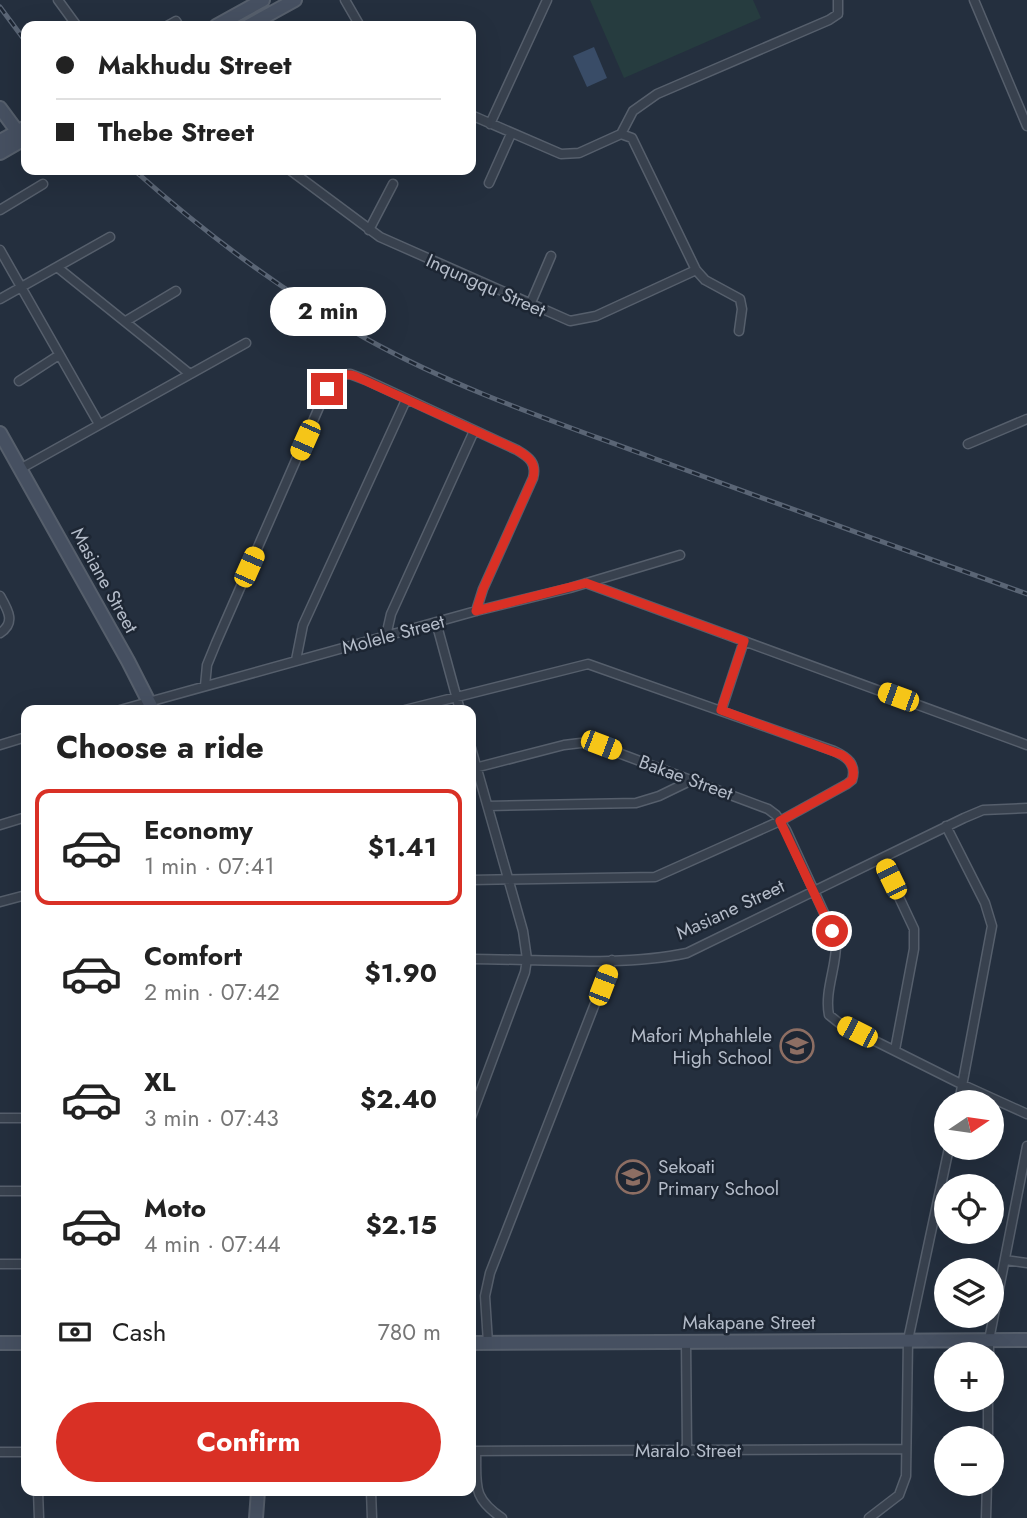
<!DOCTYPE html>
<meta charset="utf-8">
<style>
:root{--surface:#fff;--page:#f2f2f2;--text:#222;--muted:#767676;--line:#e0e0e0;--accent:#d93025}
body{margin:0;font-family:Jost,sans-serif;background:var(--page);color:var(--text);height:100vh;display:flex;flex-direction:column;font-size:26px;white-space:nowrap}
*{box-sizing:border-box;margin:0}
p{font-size:23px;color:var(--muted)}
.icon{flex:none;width:38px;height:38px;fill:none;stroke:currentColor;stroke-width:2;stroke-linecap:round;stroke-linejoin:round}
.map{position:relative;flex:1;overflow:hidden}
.side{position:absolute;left:21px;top:705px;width:455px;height:791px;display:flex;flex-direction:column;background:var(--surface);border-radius:14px;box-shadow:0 7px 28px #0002}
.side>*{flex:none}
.top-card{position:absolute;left:21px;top:21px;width:455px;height:154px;border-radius:14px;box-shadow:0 7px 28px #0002;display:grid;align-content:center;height:154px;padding:0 35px;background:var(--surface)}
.needle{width:46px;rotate:77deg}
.tools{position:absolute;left:934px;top:1090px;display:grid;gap:14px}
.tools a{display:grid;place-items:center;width:70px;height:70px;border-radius:50%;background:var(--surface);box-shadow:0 7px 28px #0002;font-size:35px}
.end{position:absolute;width:32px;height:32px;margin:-16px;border:9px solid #d93025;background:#fff;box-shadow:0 0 0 4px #fff}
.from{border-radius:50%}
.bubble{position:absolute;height:49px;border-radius:24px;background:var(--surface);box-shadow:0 7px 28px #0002;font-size:23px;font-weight:700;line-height:49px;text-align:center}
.car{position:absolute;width:21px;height:42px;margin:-21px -10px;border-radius:9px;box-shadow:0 0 5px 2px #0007;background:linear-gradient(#f5c518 24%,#345 0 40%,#f5c518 0 76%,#345 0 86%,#f5c518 0)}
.top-card b{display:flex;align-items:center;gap:24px;height:66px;font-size:26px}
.top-card b+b{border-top:2px solid var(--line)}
.top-card i{width:18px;height:18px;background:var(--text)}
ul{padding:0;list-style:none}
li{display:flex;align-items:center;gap:21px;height:116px;margin:0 14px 10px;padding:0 21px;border:4px solid transparent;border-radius:14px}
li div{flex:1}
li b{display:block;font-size:26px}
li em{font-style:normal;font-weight:700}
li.on{border-color:var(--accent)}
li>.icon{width:63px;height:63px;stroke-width:1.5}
h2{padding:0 35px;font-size:32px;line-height:84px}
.pay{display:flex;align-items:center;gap:18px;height:77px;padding:0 35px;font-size:26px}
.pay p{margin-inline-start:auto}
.cta{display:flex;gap:14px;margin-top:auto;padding:14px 35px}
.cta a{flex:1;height:80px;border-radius:42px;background:var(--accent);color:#fff;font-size:28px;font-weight:700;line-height:80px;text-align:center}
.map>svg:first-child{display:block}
.green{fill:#263c3f}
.water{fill:#394c67}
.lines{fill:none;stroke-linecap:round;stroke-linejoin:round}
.street-casing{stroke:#565f6c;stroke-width:11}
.secondary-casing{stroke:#565f6c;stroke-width:16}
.street{stroke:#38414e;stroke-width:8}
.secondary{stroke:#465061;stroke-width:12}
.rail-casing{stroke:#5a6575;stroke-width:5}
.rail{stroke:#1d2633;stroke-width:2.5;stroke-dasharray:8;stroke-linecap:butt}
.route{stroke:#d93025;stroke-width:9}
.labels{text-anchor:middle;stroke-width:5;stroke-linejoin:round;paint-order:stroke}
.street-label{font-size:19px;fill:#b4bcc9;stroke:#1d2633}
.poi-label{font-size:19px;fill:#b4bcc9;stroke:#1d2633;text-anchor:end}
</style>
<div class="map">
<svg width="1027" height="1518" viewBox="0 0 1027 1518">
<rect width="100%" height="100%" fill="#242f3e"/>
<path class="green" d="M590,0h163l8,18 -137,60z"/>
<path class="water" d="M594,47l13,31 -20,9 -14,-31z"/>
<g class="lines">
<defs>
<path id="street" d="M58,0l19,26
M345,0l15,26
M974,0l53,126
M167,26l9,-5 3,5
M471,115l90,39 18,-1 42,-19 11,4 64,132 9,10 35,19 2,10 -3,22
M490,124l57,-124
M621,134l12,-23 24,-17 172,-74 9,-6v-14
M290,170l90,67 190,84 26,-5 100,-46
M489,183l22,-49
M0,210l43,-26
M369,230l24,-46
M0,250l99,174
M57,267l133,107
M0,299l110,-62
M530,305l21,-49
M126,321l50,-30
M19,381l40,-26
M968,444l59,-25
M20,469l226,-126
M586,583l441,162
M0,596c8,14 16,27 0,37
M436,622l24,88
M386,636l5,-22 83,-183
M296,660l7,-35 103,-225
M205,686l2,-21 9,-22 111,-254 14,-14 9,-1 16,6 151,70c12,7 20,13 16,28l-50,111 -7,22
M120,710l356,-99 94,-23 110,-33
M405,710l183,-46 246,87c13,6 23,13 18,29l-5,4 -67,37 -125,56 -184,3
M721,711l23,-70
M0,745l26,-8
M471,748l52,183 4,28 -2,13 -54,145
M471,769l93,-24 25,-3 179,67 8,6 10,15 50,109c2,25 -12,51 -7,76l10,8 124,62 64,29
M488,806l148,-3 23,-7 33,-16
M0,825l26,-8
M946,826l39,77 7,23 -33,176
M881,859l33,70v20l-19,101
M0,902l26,-7
M471,959c67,0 151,8 216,-6l277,-135 19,-8 44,-2
M0,1118h26
M0,1191h26
M1005,1260l22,3
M0,1264h26
M686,1341l1,109
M488,1343l-3,-47 5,-23 122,-313
M989,1354v-14l38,-194
M988,1438v-38
M471,1451l435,-2
M476,1451c1,34 -5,46 26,67
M0,1452h26
M38,1491l1,27
M371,1491l1,27
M869,1518l30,-23 7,-19 2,-136 41,-192
M986,1518l1,-34"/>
<path id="secondary" d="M216,26l47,-26
M248,26l47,-26
M0,108l23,31
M0,141l26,-14
M0,153l26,-15
M0,433l128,228 25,49
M0,1343h26
M471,1343l556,-3
M256,1518l2,-27"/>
</defs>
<use href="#street" class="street-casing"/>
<use href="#secondary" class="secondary-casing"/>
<use href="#street" class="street"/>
<use href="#secondary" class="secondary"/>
<defs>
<path id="rail" d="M0,7l26,35
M134,170c72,64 147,121 231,168 91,51 191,84 288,120 125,46 249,91 374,136"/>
</defs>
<use href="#rail" class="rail-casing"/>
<use href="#rail" class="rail"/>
</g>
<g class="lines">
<path class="route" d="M327,389c7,-11 14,-17 28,-13l162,74c12,7 20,13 16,28l-50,111 -7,22 110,-28 158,58 -23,69 121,45c9,6 14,14 10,25l-5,4 -67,37 52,110"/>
</g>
<defs>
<symbol id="school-ring" viewBox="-11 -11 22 22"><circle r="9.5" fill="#1d2633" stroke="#8d6e63" stroke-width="1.5"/><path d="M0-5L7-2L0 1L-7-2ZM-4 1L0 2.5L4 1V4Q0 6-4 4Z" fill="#8d6e63"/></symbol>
</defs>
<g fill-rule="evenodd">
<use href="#school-ring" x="778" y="1027" width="38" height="38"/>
<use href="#school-ring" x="614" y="1158" width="38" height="38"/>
</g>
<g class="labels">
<g class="street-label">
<text transform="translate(486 285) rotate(24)" y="7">Inqungqu Street</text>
<text transform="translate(105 580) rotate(61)" y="7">Masiane Street</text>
<text transform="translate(393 634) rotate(-15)" y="7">Molele Street</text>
<text transform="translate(686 777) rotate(20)" y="7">Bakae Street</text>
<text transform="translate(730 909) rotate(-25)" y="7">Masiane Street</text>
<text x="749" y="1329">Makapane Street</text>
<text x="688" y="1457">Maralo Street</text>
</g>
<g class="poi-label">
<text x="772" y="1042">Mafori Mphahlele<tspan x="772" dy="22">High School</tspan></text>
<text x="658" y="1173" text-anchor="start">Sekoati<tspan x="658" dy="22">Primary School</tspan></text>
</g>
</g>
</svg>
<div class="tools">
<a><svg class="needle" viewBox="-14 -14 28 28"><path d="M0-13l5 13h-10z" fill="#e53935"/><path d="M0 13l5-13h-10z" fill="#767676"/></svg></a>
<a><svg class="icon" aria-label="locate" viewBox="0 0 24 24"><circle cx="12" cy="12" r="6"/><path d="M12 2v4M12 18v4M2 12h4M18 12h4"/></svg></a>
<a><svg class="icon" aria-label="layers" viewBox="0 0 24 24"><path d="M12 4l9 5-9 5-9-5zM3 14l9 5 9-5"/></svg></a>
<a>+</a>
<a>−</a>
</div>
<i class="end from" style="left:832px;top:931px"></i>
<i class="end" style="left:327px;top:389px"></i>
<div class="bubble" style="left:270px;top:287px;width:116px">2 min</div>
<i class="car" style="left:305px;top:440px;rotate:204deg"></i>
<i class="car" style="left:249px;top:567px;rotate:24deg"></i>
<i class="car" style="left:898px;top:697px;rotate:290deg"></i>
<i class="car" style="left:601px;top:745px;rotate:111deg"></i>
<i class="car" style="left:891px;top:879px;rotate:334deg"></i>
<i class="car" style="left:603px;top:985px;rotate:21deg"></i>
<i class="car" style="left:857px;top:1032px;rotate:297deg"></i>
<div class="top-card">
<b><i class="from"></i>Makhudu Street</b>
<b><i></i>Thebe Street</b>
</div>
<section class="side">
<h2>Choose a ride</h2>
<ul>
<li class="on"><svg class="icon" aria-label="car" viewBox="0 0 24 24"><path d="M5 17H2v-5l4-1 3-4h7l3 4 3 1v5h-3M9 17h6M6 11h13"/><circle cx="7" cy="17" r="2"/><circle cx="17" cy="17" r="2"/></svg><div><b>Economy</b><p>1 min · 07:41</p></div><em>$1.41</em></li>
<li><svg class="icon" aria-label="car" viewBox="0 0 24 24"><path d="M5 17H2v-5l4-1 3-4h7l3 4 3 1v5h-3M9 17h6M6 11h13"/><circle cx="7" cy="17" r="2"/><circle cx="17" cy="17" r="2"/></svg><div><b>Comfort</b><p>2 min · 07:42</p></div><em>$1.90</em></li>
<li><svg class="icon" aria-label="car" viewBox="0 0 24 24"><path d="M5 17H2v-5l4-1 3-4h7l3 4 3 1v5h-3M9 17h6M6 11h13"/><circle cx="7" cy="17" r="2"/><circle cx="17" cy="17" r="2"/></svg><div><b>XL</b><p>3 min · 07:43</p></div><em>$2.40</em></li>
<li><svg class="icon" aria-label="car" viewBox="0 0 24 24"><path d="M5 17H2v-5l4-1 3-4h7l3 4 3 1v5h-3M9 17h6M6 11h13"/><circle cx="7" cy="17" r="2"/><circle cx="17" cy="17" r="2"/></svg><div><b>Moto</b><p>4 min · 07:44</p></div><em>$2.15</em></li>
</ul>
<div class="pay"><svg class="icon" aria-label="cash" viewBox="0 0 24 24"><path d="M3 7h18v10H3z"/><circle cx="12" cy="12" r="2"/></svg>Cash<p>780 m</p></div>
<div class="cta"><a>Confirm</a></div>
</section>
</div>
